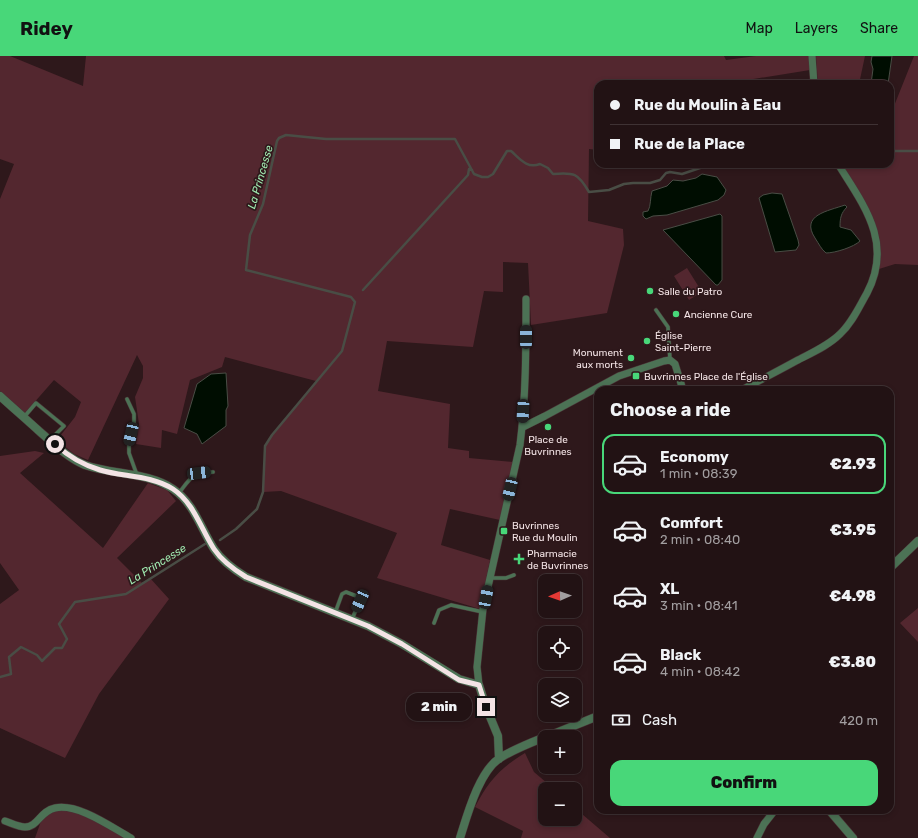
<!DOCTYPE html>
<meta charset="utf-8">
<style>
:root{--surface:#221214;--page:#2a1b1d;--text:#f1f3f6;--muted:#a29ea0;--line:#3f3234;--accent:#48d779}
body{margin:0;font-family:Rubik,sans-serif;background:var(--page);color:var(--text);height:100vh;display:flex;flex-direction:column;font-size:15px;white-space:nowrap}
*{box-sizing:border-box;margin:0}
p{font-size:13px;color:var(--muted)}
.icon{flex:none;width:22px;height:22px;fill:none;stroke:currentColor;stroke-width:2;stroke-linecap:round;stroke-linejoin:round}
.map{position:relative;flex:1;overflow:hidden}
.panel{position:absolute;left:594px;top:330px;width:300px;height:428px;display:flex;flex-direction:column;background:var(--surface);border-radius:12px;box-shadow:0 2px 6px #0003,0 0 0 1px var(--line)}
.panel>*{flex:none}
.top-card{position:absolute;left:594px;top:24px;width:300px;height:88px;border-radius:12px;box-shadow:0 2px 6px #0003,0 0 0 1px var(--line);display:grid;align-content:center;height:88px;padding:0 16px;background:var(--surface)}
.needle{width:26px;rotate:268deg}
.fabs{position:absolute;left:538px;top:518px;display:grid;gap:8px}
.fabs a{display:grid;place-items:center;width:44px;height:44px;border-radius:8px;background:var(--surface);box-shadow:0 2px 6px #0003,0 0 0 1px var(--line);font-size:20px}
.end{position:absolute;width:18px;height:18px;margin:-9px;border:5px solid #f3e3e5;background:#111;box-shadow:0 0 0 2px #111}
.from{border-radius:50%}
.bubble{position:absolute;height:28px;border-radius:12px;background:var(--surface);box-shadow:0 2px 6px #0003,0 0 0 1px var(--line);font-size:13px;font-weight:800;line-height:28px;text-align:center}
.car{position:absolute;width:12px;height:24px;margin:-12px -6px;border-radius:5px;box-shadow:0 0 3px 1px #0007;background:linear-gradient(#222 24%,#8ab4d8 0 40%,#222 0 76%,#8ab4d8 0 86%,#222 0)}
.top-card b{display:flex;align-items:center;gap:14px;height:38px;font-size:15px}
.top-card b+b{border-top:1px solid var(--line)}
.top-card i{width:10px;height:10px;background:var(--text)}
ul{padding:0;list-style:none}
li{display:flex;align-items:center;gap:12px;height:60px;margin:0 8px 6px;padding:0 8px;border:2px solid transparent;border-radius:12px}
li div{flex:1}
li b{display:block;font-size:15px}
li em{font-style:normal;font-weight:800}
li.active{border-color:var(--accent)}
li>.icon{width:36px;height:36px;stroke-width:1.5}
h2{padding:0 16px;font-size:18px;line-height:48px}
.pay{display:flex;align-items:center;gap:10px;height:44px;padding:0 16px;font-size:15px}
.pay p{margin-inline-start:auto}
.action{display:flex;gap:8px;margin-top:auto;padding:8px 16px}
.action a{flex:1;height:46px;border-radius:12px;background:var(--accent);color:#111;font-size:16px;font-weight:800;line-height:46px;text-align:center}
header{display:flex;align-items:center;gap:24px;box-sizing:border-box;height:56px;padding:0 20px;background:var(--accent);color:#111}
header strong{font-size:19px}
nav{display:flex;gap:22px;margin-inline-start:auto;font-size:14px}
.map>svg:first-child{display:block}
.green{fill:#53272f}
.water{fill:#000d01;stroke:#494d45}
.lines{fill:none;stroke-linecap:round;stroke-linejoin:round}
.stream{stroke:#494d45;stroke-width:2.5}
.service-casing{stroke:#4a3437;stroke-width:4.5}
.minor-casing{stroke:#4a3437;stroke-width:8}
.tertiary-casing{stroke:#4a3437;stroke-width:9}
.service{stroke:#4c7255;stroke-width:3.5}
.minor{stroke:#4c7255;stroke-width:7}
.tertiary{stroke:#4c7255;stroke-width:8}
.route{stroke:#f3e3e5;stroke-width:5}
.poi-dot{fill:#48d779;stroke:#2e181b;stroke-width:1.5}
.labels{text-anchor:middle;stroke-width:3.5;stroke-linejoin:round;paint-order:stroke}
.poi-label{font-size:10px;fill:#f3e3e5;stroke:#2e181b;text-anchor:start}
.water-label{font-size:11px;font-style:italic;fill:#a1ecb2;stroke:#2e181b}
</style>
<header>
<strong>Ridey</strong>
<nav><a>Map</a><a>Layers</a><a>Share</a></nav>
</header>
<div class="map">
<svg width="918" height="782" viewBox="0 0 918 782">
<rect width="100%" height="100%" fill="#2e181b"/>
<path class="green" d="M0,0h10l73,30 3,-30h638l2,4 30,-4h53l1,14 -75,12v2h-137v66l-9,-1 -1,72 35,8 1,16 -17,68 -76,12 -3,-62 -25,-1v30l-19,-1 -11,56 -86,-6 -9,50 72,13 -2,44 21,3v7l44,4 -13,58 -50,-11 -9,36 49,15 -10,49 -103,-31 20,-45 -116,-42 -18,1 2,-46 7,-11 44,-54 -91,-24 -3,10 -32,13 -13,54 -15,-4 -1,18 -25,-4 3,-20 -4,-27 8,-19v-12l-6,-11 -49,105 -14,-6 -17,-14 18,-23 6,-15 -27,-22 -29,33 -25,-22v-192l14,-35 -14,-5z
M816,0h49l-6,28h-41z
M914,0h4v209l-23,-1 -16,5 -1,-36 -4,-13 -32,-56h48v-48z
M687,212l15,24 -13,8 -15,-24z
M35,395l9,2 -24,20 83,75 45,-65 19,7 9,11 -59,57 25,25 8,-5 19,21 -70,95 -34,64 -65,-30v-124l19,-14 -19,-27v-107z
M918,552v34l-18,-19z
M525,697l9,19 20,17h-9v30h30v-11l35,30h-89l2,-7 -48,-24c13,-25 25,-39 50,-54z
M61,754l20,4 46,24h-92c8,-20 4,-23 26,-28z"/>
<path class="water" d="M872,0h20l-4,28h-17l2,-15 -2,-7z
M702,118l15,3 9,13 -2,5 -6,5 -51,15 -14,1 -7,3 -3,-3v-4l5,-1c3,-5 2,-13 4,-20l15,-5 6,-6 10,1 13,-3z
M772,137l10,1 16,46 1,5 -3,5 -21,2 -16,-54 4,-3z
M845,149l2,2c-6,6 -7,11 -7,20l11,3 9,11c-6,6 -25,12 -34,12 -5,-4 -7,-9 -11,-15 -15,-23 13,-27 30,-33z
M720,158l2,2v64l-4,5h-2l-53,-55z
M226,317l2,33 -2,4v16l-24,18 -5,-10 -13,-6 13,-44 14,-10z"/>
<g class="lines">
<path class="stream" d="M890,96l4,-1h24
M363,234l105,-115 1,-6 3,1
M220,484l16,-11 21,-20 6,-17 2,-46 7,-11 70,-84 13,-49 -4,-5 -105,-27 4,-35 13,-31 14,-63 2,-3 7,-3 40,4h129l19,35 8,3h6l5,-3 14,-23h4c9,8 16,18 29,13l8,4 5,6c21,-2 25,-1 36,18l20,-2 15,-6 9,-1h17l10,-3 6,-7 4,-1 12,2 24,-8 31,1 10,-3
M0,621l11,-3 -2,-17 12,-10 16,8 5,6 13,-13h7l5,-9 -8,-15 16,-22 51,-8 79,-50"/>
<defs>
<path id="service" d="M656,254l12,17 2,33
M127,343l7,15v11l-5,21v7l8,22
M24,361l12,-14 28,23 -14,14
M179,437c13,-17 12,-19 34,-21
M490,522h16l8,-3
M335,557l7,-19 4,-2 13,5 1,4 -8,18
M434,567l5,-13 12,-5 32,7"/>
<path id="minor" d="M812,0l2,28
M742,334c18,-10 36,-19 54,-29 15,-8 32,-15 44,-27 12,-11 19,-27 27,-41 10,-19 13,-41 7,-62 -7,-24 -23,-46 -36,-67
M523,371l22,-11 74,-40 45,-15 6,-1 5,4 8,26
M479,629l-2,-18 6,-58 37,-164c6,-48 6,-97 6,-146
M5,765c6,2 14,6 20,6 13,0 15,-16 30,-19 23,-5 56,19 76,30
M757,782l7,-14 11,-14"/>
<path id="tertiary" d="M0,340c13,12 26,23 39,35 14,12 29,27 46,34 28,10 63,7 88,24 21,14 28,40 41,60 8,12 19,20 32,28l122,49 34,18 57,35 20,6 7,22 12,29 1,23
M890,512l28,-27
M546,681l52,-21
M829,754l24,28
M460,782c7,-22 19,-67 40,-80 14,-9 30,-15 45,-21"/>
</defs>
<use href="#service" class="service-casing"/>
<use href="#minor" class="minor-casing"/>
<use href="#tertiary" class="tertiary-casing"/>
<use href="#service" class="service"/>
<use href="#minor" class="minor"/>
<use href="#tertiary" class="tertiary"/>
</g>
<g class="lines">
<path class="route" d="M55,388c13,12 28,21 45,26 23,7 51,5 73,19 21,14 28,40 41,60 8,12 19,20 32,28l122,49 34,18 57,36 20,5 7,22"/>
</g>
<g class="poi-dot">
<circle cx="650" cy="235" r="4"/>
<circle cx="676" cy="258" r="4"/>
<circle cx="647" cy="285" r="4"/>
<circle cx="631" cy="302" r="4"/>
<rect x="632" y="316" width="8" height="8" rx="2"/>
<circle cx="548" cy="371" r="4"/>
<rect x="500" y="471" width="8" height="8" rx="2"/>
<path d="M517 497h4v4h4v4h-4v4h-4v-4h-4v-4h4z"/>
</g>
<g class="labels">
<g class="poi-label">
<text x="658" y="239">Salle du Patro</text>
<text x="684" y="262">Ancienne Cure</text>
<text x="655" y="283">Église<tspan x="655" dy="12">Saint-Pierre</tspan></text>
<text x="623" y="300" text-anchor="end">Monument<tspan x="623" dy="12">aux morts</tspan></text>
<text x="644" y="324">Buvrinnes Place de l'Église</text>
<text x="548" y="387" text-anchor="middle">Place de<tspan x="548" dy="12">Buvrinnes</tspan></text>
<text x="512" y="473">Buvrinnes<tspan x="512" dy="12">Rue du Moulin</tspan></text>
<text x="527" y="501">Pharmacie<tspan x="527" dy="12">de Buvrinnes</tspan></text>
</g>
<g class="water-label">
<text transform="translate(260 121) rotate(-74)" y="4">La Princesse</text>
<text transform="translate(157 508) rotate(-32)" y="4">La Princesse</text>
</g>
</g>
</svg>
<div class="fabs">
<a><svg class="needle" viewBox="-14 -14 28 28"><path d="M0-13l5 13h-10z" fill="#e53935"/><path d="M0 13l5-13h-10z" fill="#a29ea0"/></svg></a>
<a><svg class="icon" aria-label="locate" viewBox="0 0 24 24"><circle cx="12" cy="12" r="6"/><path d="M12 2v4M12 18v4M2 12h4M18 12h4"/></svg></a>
<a><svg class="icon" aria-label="layers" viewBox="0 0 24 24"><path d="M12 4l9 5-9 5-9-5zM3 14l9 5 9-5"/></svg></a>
<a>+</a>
<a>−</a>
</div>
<i class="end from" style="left:55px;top:388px"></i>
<i class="end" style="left:486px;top:651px"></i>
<div class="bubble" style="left:406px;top:637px;width:66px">2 min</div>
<i class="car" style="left:526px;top:281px;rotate:0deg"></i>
<i class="car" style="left:523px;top:355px;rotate:183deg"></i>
<i class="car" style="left:131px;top:378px;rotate:193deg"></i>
<i class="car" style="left:199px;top:417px;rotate:83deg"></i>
<i class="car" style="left:510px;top:433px;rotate:193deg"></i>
<i class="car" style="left:486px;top:541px;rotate:11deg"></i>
<i class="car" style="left:360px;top:545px;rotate:204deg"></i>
<div class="top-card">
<b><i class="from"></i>Rue du Moulin à Eau</b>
<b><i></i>Rue de la Place</b>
</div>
<section class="panel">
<h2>Choose a ride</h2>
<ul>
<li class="active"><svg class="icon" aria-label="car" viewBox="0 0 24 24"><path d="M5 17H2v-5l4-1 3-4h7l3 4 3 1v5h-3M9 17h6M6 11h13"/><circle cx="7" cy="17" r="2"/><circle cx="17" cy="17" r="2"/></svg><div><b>Economy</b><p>1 min · 08:39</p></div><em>€2.93</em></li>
<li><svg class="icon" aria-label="car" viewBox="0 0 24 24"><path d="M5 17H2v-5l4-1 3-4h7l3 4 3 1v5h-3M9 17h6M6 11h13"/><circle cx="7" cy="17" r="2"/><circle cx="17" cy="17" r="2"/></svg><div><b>Comfort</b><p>2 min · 08:40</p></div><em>€3.95</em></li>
<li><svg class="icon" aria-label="car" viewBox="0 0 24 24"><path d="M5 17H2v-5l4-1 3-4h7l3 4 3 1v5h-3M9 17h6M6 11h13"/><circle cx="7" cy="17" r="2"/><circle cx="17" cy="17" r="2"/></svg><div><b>XL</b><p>3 min · 08:41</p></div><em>€4.98</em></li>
<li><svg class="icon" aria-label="car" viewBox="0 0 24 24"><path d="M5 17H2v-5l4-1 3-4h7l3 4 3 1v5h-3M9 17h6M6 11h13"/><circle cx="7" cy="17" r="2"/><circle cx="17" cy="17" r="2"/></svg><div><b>Black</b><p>4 min · 08:42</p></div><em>€3.80</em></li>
</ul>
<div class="pay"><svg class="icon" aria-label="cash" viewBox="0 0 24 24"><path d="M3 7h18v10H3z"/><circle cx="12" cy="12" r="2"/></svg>Cash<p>420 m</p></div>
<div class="action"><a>Confirm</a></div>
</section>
</div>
